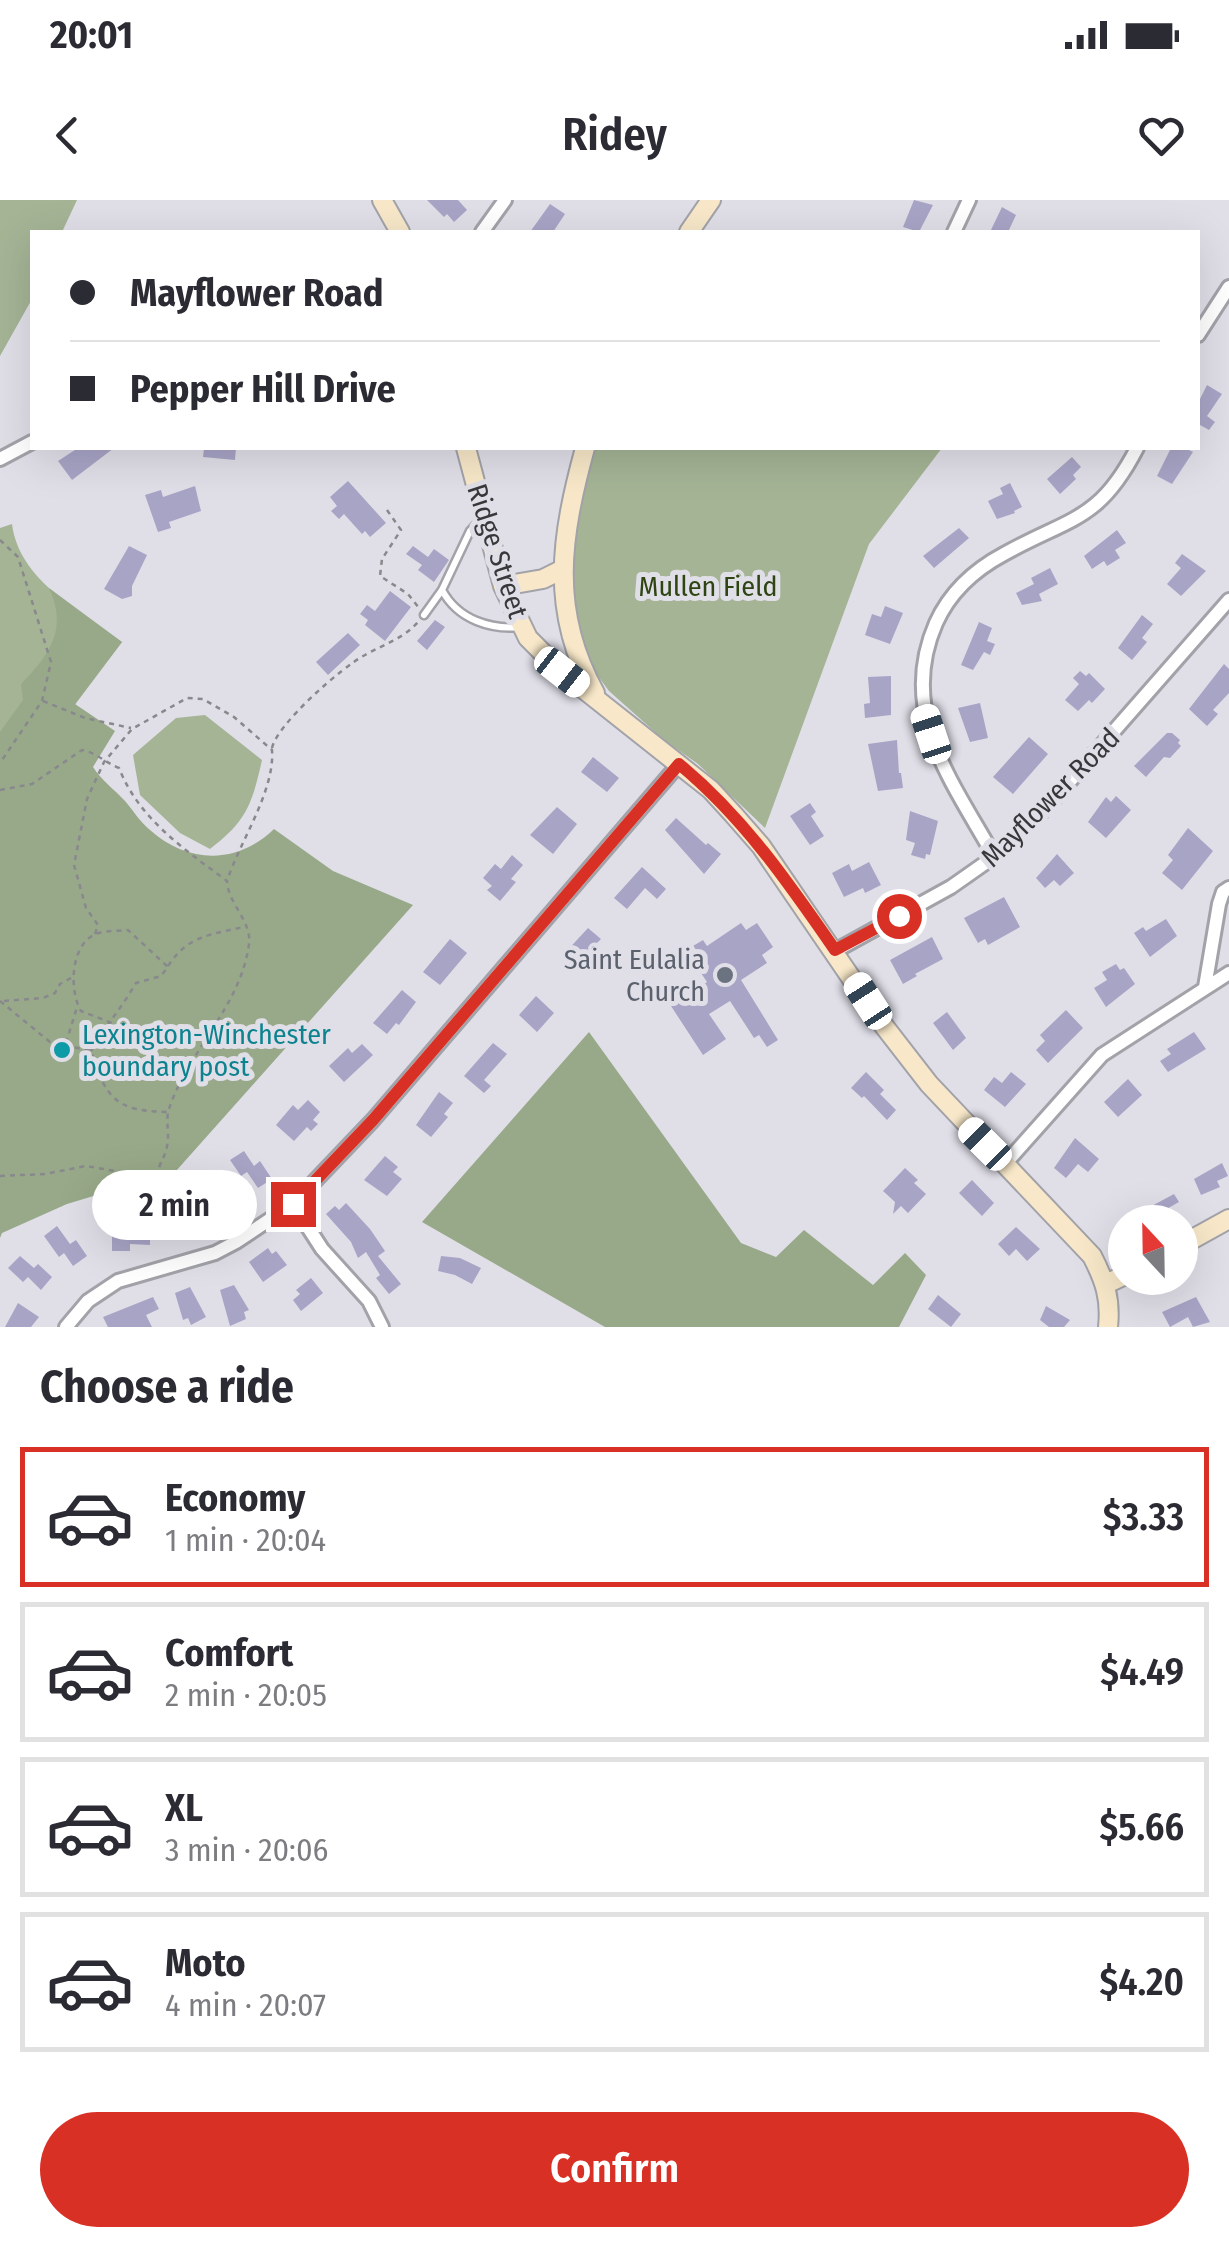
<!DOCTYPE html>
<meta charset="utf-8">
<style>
:root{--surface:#fff;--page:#f7f7f7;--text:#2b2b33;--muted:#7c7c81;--line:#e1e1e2;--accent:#d93025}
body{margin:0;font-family:"Fira Sans Condensed",sans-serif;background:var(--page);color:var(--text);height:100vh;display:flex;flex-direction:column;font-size:38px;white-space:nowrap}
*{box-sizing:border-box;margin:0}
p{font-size:32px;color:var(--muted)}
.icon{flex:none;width:55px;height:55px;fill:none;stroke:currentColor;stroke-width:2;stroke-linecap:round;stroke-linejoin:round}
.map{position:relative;height:1127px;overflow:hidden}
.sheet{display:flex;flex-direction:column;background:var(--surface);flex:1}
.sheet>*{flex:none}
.top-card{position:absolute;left:30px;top:30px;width:1170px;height:220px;border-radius:0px;box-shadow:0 10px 40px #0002;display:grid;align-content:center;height:220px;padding:0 40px;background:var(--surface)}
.needle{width:65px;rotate:338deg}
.controls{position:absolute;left:1108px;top:1005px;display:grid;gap:20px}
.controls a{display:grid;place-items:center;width:90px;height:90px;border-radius:50%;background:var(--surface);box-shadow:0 10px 40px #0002;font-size:50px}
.end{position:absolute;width:45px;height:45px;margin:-22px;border:12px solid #d93025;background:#fff;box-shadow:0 0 0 5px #fff}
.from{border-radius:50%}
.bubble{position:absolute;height:70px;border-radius:35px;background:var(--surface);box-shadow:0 10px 40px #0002;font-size:32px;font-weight:600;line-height:70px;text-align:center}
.car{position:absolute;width:30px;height:60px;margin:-30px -15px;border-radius:12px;box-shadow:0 0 8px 2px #0007;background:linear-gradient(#fff 24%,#345 0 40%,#fff 0 76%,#345 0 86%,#fff 0)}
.top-card b{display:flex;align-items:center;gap:35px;height:95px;font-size:38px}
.top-card b+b{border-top:2px solid var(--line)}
.top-card i{width:25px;height:25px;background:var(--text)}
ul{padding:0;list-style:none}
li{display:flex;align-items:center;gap:30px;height:140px;margin:0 20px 15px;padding:0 20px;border:5px solid var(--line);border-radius:0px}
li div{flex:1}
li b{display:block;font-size:38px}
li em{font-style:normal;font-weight:600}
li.active{border-color:var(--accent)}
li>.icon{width:90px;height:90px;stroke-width:1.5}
h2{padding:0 40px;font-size:45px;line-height:120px}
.button{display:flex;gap:20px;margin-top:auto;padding:20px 40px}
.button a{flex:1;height:115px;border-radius:60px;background:var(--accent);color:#fff;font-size:40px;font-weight:600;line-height:115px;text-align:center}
.status{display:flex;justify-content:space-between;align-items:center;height:70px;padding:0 50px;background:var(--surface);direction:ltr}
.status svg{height:28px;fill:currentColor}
header{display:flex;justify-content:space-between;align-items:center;height:130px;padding:0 40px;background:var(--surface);font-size:45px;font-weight:600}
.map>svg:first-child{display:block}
.green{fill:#a4b495}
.forest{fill:#98a989}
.building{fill:#a8a4c6}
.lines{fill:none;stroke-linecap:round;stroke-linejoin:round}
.lane-casing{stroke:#a2a2a9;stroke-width:11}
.street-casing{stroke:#a2a2a9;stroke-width:18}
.secondary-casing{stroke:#a2a2a9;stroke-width:22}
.path{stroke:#88888d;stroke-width:2.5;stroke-dasharray:5 5;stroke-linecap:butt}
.lane{stroke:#fff;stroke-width:6}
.street{stroke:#fff;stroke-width:12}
.secondary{stroke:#f8e8c9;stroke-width:18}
.route{stroke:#d93025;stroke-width:12}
.worship-dot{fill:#6b7280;stroke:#e0dfe8;stroke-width:4}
.culture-dot{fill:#0f9aa8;stroke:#e0dfe8;stroke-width:4}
.labels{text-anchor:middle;stroke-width:10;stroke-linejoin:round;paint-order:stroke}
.street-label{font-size:28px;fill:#38383b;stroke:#e0dfe8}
.park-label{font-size:28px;fill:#2e4412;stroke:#e0dfe8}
.worship-label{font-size:28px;fill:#5b616d;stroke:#e0dfe8;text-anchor:end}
.culture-label{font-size:28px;fill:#0d838f;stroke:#e0dfe8;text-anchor:start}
</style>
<div class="status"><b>20:01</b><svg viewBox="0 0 49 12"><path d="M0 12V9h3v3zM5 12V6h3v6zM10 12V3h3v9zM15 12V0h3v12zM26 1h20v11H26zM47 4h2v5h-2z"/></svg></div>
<header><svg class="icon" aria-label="back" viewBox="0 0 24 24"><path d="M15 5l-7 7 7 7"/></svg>Ridey<svg class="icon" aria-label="heart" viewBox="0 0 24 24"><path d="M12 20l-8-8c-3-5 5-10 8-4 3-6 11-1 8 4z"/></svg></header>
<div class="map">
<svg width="1229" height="1127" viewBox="0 0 1229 1127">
<rect width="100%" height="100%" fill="#e0dfe8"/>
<path class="green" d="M0,0h77l-15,32h-30v67l-32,57z
M594,248h348l-73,96 -104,284 -67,-64 -34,-24 -55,-49 -29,-39 -9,-63 6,-67z
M12,324c7,56 67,86 110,118l-72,96 -50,42v-252z
M205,515l57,45c-10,44 -15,61 -52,89l-30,-16 -40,-38 -7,-40 43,-37z"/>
<path class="forest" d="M49,388l73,54 -47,62 40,27 -22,36c9,14 21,22 32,34 8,9 15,21 25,29 38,34 87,35 124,-1l59,42 80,34 -237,266 -109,33 -65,29 -2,5v-506l23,-32 -2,-16c29,-30 47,-55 28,-96z
M589,832l152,211 35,14 28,-27 69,55 32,-32 21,22 -27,52h-294l-183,-105z"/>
<path class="building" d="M427,0h31l9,10 -13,12 -7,-8 -3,3z
M914,0l19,5 -14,27 -16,-5z
M550,4l15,10 -12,18h-23z
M1002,7l14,8 -8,17h-18z
M1207,185l15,9 -15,22 8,6 -6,8 -9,-5 -2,4v-26z
M78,248h36l-42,32 -14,-19z
M204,248h32l-1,12 -32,-3z
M1171,248h14l8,4 -21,32 -15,-8z
M1072,257l9,10 -8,8 3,4 -16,15 -13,-15z
M348,281l38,42 -16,14 -5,-6 -3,3 -18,-20 -5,5 -8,-8 6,-5 -7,-9z
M1010,283l12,24 -8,4 1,2 -18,6 -9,-18 15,-7 -3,-6z
M195,286l6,25 -32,11 2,6 -13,4 -13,-37 16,-5 2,7z
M959,328l10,10 -35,30 -11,-12z
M1117,330l9,13 -11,7 5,8 -13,8 -3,-5 -12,8 -8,-13z
M129,346l18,9 -15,31v10l-10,3 -18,-10z
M413,346l15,11 6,-8 15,11 -15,22 -16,-12 4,-5 -16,-11z
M1182,354l24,17 -25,25 -14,-12 14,-16 -6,-5z
M1050,368l8,16 -19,10 3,7 -20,4 -6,-12 18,-9 -3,-6z
M390,391l21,16 -26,34 -20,-16 3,-5 -8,-6 7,-9 8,6z
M885,406l18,7 -13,31 -25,-9 7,-21 9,3z
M1142,415l11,9 -11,14 5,4 -15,18 -14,-12z
M435,420l10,7 -18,23 -10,-9z
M979,422l13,6 -5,13 8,3 -5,11 -6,-3 -11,18 -12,-5z
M348,433l12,12 -32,30 -12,-13z
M1224,464l5,5v24l-16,17 5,4 -11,12 -18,-17z
M1080,471l6,5 3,-3 16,16 -13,14 -3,-3 -11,11 -13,-11 14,-16 -6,-6z
M891,476v39l-26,3 -1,-14 6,-1 -2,-26z
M980,503l8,35 -18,4 -12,-34z
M1167,533h5l8,7 -2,3 3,3 -11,12 -6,-1 -18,20 -12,-11z
M1029,537l19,17 -35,40 -20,-17z
M897,540l2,33h2l2,15 -25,3 -10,-47z
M593,557l26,21 -12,14 -26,-20z
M1116,596l15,14 -25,28 -18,-16 18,-25 5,5z
M810,603l6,9 -5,4 13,20 -14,9 -20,-29z
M557,607l20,17 -24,30 -23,-19z
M910,611l28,10 -8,34 -4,-1 -1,5 -14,-4 4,-12 -9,-3z
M676,618l30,27 2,-2 13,11 -17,20 -39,-44z
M1188,628l25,23 -31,39 -20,-17 11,-13 -5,-5z
M1057,654l17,19 -14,13 -6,-6 -9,8 -9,-10z
M512,655l11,10 -12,14 5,3 -16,19 -13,-11 5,-4 -9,-8 12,-14 6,5z
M869,662l12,23 -16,8 -2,-5 -19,9 -12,-24 17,-9 3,7z
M642,667l24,22 -9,10 -12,-11 -18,21 -13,-11z
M1004,697l16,30 -32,18 -3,-6 -7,4 -14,-25z
M1166,719l11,17 -27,21 -16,-24 9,-6 3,4z
M741,723l5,7 11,-7 16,24 -11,8 5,8 -26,17 37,60 -11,7 -8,-12 -5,3 -24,-37 -21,13 17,25 -23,16 -32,-49 36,-24 -12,-18 3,-2 -4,-7 4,-3 -5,-6 10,-6 4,6z
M588,728l13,11 -12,12 7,6 -14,15 -19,-17z
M932,737l11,22 -28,15 2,2 -14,8 -13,-24z
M450,739l17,14 -27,32 -17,-13z
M1116,764l4,6 4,-2 11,16 -29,23 -12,-19 13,-8 -5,-8z
M402,790l14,12 -17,23 -3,-2 -9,11 -14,-11z
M536,796l18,17 -17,19 -18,-17z
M1066,810l17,18 -35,35 -12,-13 9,-9 -5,-6z
M947,812l19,26 -13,12 -20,-27z
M1194,832l12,17 -38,23 -8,-11 11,-7 -4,-5z
M493,843l14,11 -23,26 7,6 -7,7 -20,-17z
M362,844l11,11 -29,27 -15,-16 19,-18 4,5z
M866,872l18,18 -4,4 16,16 -9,10 -23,-24 -2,2 -11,-10z
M1011,872l15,12 -21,23 -21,-17 10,-13 8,6z
M1128,879l14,16 -24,22 -14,-15z
M439,892l14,11 -9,11 4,3 -17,20 -15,-12z
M308,900l12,12 -7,8 5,4 -7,7 -4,-4 -13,14 -18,-16 17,-20 5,5z
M1075,938l24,21 -11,13 -10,-8 -12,14 -12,-10z
M244,951l10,15 6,-5 12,18 -14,9 -11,-16 -6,4 -11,-16z
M385,956l13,11 -5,5 9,7 -15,17 -23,-16z
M1222,963l6,13 -11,5 3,6 -19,8 -7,-16z
M905,968l13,12 -4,3 12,11 -18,19 -7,-7 -8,8 2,-12 -12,-11z
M972,980l22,23 -12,13 -23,-23z
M214,982l10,15 6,-5 12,16 -14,11 -11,-15 -5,3 -11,-15z
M1174,994l5,8 -16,9 3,6 -11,5h-33z
M346,1003l24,26 15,22 -7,5 23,28 -12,10 -13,-16 4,-3 -14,-23 -8,6 -7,-16 -25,-28 9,-8 4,4z
M57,1026l13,18 6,-4 11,16 -14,10 -9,-13 -5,4 -15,-21z
M124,1027h26v18l-20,-1v7h-18v-18h12z
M1016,1027l24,22 -13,12 -11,-12 -7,7 -11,-12z
M268,1048l4,6 4,-3 11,14 -24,17 -14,-20z
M20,1056l14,12 4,-4 14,13 -11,13 -13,-13 -5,5 -15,-14z
M441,1056l19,2 21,10 -9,16 -17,-9 -17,-4z
M311,1078l12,15 -22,18 -8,-11 7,-6 -4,-4z
M234,1085l15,25 -5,2 2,7 -16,7 -10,-36z
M190,1087l16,30 -15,8 -3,-7 -5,2 -8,-27z
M938,1095l23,19 -10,13 -23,-18z
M153,1097l6,12 -13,6 6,12h-44l-5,-10z
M1196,1097l14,25 -17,5 -5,-10 -18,10 -8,-15z
M18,1103l21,14 -8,10h-26z
M1046,1106l24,14 -6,7h-15l-9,-7z"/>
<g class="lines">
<defs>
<path id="lane" d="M442,390c16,30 49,40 80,37
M424,415l18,-25 28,-59 13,-14"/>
<path id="street" d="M482,32l23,-32
M954,32l15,-32
M1198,135l31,-48
M0,259l32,-17
M994,656c-42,-75 -97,-144 -58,-233 14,-31 38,-53 68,-69 66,-37 95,-32 133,-106
M835,751l116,-64 47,-33 51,-49 180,-205
M1205,787l14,-83 4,-12 6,-4
M1005,964l97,-109 127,-82
M293,1004l29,45 47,52 13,26
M66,1127l22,-26 30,-20 97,-28 21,-11 57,-38 80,-84 306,-356"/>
<path id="secondary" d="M382,0l18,32
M689,32l22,-32
M466,248l37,138 25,52 34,34 149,118 22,24 28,32 123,180 45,58 163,172c13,25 19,43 16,71
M585,248c-24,88 -36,162 10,245
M503,386l40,-7 20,-10
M1180,1046l49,-27
M1106,1084l19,-9"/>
</defs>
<use href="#lane" class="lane-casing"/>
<use href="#street" class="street-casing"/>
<use href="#secondary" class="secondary-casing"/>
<path class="path" d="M387,310l14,20 -19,29 -2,17 28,18 11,14
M0,340l18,17 33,105 -9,39 -42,62
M43,501l42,17 46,10
M272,548c5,-24 70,-81 93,-93 19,-11 38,-16 53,-33
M0,590l32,-6 50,-34c15,3 22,12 37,18 20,51 65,81 108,113 1,23 25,40 22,63 -8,62 -61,107 -80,165 -4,11 1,25 -2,37 -1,9 -6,14 -8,22 -3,8 0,21 1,30
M95,734l3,-9 -12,-17 -12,-43 13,-66 17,-37 28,-33 55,-31 16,1 31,18 38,33c3,41 -32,91 -45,131
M168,766c21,-32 44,-31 79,-40
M0,801l50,41 41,9c15,48 25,60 76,61
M4,801l39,-3 12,-5 5,-9 11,-6
M66,843l11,-36
M91,851c14,-24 31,-44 45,-68l25,-7 7,-9 -40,-37c-9,1 -23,0 -32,4 -26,10 -27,57 -15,77l31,12
M0,976l45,-2 41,-8 58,10 12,-5"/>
<use href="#lane" class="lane"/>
<use href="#street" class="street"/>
<use href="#secondary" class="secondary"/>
</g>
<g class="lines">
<path class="route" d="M293,1004l80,-84 306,-356c64,53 109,118 156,186l64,-34"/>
</g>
<circle class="worship-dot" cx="725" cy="775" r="10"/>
<circle class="culture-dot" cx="62" cy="850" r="10"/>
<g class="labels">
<g class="street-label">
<text transform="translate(498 351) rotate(72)" y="10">Ridge Street</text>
<text transform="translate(1050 597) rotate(-45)" y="10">Mayflower Road</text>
</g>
<g class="park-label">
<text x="708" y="396">Mullen Field</text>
</g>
<g class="worship-label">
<text x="705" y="769">Saint Eulalia<tspan x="705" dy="32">Church</tspan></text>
</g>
<g class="culture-label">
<text x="82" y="844">Lexington-Winchester<tspan x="82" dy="32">boundary post</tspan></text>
</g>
</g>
</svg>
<div class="controls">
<a><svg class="needle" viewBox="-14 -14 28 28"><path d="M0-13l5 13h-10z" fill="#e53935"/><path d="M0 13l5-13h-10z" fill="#7c7c81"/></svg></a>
</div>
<i class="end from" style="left:899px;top:716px"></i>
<i class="end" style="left:293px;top:1004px"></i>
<div class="bubble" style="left:92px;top:970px;width:165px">2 min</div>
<i class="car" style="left:562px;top:472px;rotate:128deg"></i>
<i class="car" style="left:931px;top:534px;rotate:342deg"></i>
<i class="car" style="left:868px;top:801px;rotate:327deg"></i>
<i class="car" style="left:985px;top:944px;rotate:315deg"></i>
<div class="top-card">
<b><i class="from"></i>Mayflower Road</b>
<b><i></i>Pepper Hill Drive</b>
</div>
</div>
<section class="sheet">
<h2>Choose a ride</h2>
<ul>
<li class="active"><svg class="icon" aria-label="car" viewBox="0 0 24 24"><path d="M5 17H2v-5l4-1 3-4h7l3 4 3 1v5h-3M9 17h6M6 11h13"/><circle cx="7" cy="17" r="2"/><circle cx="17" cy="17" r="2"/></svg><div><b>Economy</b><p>1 min · 20:04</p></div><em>$3.33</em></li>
<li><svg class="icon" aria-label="car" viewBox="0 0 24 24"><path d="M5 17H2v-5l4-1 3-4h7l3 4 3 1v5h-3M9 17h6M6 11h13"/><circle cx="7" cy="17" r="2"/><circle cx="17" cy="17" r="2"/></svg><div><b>Comfort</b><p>2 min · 20:05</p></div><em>$4.49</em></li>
<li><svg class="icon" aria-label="car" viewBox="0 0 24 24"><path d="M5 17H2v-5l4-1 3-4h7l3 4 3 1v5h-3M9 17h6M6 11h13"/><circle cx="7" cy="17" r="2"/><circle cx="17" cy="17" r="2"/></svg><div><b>XL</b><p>3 min · 20:06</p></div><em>$5.66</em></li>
<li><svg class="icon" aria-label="car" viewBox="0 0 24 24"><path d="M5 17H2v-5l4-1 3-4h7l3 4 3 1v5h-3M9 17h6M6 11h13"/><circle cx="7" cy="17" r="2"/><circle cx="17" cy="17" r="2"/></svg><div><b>Moto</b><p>4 min · 20:07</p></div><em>$4.20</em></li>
</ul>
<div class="button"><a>Confirm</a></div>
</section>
